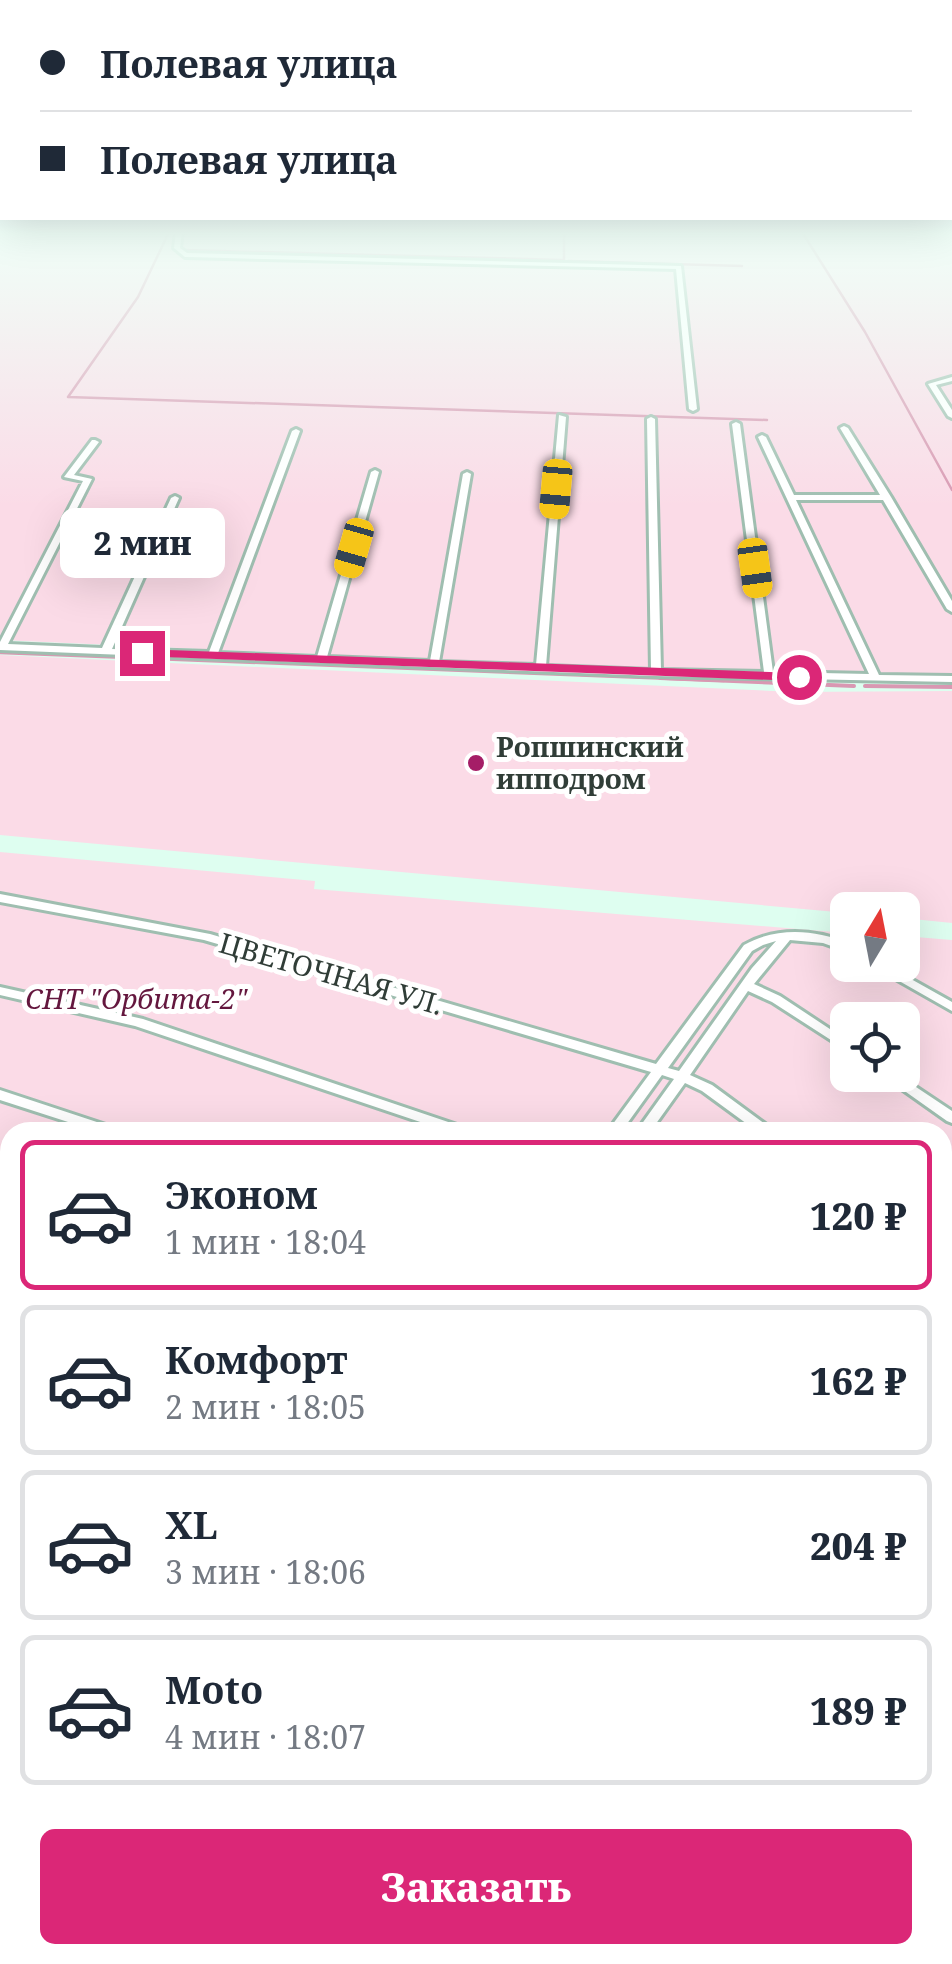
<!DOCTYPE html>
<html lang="ru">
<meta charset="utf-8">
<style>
:root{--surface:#fff;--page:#f2f2f3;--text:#1f2937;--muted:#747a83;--line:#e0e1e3;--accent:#db2777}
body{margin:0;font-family:"Noto Serif",serif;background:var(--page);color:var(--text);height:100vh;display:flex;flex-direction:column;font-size:38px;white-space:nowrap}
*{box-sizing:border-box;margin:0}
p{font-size:32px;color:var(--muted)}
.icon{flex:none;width:55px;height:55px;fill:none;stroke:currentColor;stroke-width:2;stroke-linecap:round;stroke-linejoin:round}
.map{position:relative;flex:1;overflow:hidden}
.panel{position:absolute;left:0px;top:1122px;width:952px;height:842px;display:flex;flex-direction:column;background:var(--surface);border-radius:30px 30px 0 0;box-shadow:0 10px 40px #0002}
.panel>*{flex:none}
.hud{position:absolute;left:0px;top:0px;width:952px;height:220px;box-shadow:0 10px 40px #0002;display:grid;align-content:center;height:220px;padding:0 40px;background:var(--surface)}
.needle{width:65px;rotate:10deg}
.buttons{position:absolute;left:830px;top:892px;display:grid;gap:20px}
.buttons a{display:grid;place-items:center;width:90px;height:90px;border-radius:15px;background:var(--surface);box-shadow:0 10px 40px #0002;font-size:50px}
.end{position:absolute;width:45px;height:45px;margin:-22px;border:12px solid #db2777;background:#fff;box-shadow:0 0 0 5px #fff}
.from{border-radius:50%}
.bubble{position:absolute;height:70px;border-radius:15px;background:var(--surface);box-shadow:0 10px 40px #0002;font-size:32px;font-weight:800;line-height:70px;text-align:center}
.car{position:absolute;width:30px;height:60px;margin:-30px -15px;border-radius:12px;box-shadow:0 0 8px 2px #0007;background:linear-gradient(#f5c518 24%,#345 0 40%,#f5c518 0 76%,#345 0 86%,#f5c518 0)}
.hud b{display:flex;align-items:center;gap:35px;height:95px;font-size:38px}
.hud b+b{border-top:2px solid var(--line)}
.hud i{width:25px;height:25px;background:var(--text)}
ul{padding:18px 0 0;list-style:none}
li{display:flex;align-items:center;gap:30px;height:150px;margin:0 20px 15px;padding:0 20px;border:5px solid var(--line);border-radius:15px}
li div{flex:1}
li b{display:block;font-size:38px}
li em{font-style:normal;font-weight:800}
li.current{border-color:var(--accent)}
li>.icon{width:90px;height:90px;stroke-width:1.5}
.cta{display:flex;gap:20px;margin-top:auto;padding:20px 40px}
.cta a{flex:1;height:115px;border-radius:15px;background:var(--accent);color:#fff;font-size:40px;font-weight:800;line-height:115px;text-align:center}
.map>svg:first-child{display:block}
.green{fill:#fbdbe7;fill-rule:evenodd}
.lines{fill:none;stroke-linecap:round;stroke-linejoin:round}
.stream-far1{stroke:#d998b2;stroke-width:2.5}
.stream{stroke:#d998b2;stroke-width:4}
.minor-casing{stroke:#9fbeb0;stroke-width:6}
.minor{fill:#fff;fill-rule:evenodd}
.route{fill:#db2777}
.poi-dot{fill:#a51d67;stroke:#fff;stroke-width:4}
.labels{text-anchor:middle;stroke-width:10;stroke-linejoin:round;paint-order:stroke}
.poi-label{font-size:28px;font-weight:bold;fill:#303d37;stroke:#fff;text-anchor:start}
.street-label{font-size:28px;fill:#303d37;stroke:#fff}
.park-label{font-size:28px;font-style:italic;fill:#64173e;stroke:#fff}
</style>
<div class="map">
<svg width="952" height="1964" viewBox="0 0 952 1964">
<rect width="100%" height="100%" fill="#defef0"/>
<path class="green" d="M0,232h952v442h-191l-761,-34z
M0,655l794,37 158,-1v232l-49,-5 -1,-8h-54l-1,3 -847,-78z
M0,852l315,29 -1,8 533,44 1,32h54l1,-29 49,4v857l-10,-9v-656h-932v62l-10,-2zM848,1020h54v55h-54z"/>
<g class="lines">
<path class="stream-far1" d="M802,232l63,100 87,158
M183,250l381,10v-28
M568,261l174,5
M68,397l699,23
M68,397l70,-100 31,-65
M0,653l724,28"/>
<path class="stream" d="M660,678l194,8
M865,686l87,1"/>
<defs>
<path id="minor" d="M176,232h6l-2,16 7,5 494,13 16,143 -4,2 -4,-2 -13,-140 -491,-12 -11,-9z
M952,377v4l-16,4 16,25v8l-4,-2 -20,-32z
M559,415l7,2 -20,249 105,4 -4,-251 4,-2 4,2 6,251 103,2 -32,-248 4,-2 4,2 33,248 96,2 -111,-237 4,-2 4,2 28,58h86l-40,-67 4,-2 4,2 43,69 61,104v11l-5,-3 -64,-109h-87l83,175 73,1v6l-296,-6 -656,-26v-8l83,-161 -19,-4 28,-37h3l4,2 -25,33 18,4 -84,165 94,4 69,-150 4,-2 4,2 -67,151 97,3 83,-221 4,-2 4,2 -82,222 99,4 54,-185 4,-2 4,2 -52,185 103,4 33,-187 4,-2 4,2 -32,188 97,3z
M0,894l210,40 446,130 88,-119c32,-18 70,-16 104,-2v9l-25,-9 -33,-3 -36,44 26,12 68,45v10l-76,-49 -24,-11 -58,84 22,10 60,44 2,3h-16l-56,-41 -17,-8 -35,49h-14l38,-53 -12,-4 -41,57h-14l44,-60 -447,-132 -204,-38zM776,941l-24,27 -73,103 -11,-3 84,-117 11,-6z
M871,965h15l66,37v9z
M0,987l143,32 326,110 2,3h-21l-315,-106 -135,-31z
M882,1075h16l54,36v12l-5,-2z
M0,1090l118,39 2,3h-21l-99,-32z
M0,1191l8,2 2,4 -2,4h-8z
M942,1252l10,5v14l-10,-5z
M942,1437l10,5v17l-10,-5z
M0,1482l10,4v15l-10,-4z
M942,1655l10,6v20l-10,-5z
M663,1955h25l5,9h-25z"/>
</defs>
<use href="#minor" class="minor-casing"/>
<use href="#minor" class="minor"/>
</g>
<linearGradient id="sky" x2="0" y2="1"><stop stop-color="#a2a9d2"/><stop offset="0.46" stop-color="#f0fff8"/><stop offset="1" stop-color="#f0fff8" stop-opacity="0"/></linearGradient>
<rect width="952" height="507" fill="url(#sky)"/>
<path class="route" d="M142,649l657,24 6,4 -6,4 -662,-25v-6z"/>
<circle class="poi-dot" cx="476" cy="763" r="10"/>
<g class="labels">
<g class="poi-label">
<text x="496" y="757">Ропшинский<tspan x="496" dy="32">ипподром</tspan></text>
</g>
<g class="street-label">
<text transform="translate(331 974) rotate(16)" y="10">ЦВЕТОЧНАЯ УЛ.</text>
</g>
<g class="park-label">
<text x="136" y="1009">СНТ "Орбита-2"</text>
</g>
</g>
</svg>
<div class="buttons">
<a><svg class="needle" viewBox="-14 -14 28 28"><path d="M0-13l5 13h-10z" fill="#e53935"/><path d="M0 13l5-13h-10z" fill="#747a83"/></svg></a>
<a><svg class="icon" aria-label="locate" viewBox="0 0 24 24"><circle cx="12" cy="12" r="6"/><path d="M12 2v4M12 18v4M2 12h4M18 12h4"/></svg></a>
</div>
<i class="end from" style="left:799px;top:677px"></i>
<i class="end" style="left:142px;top:653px"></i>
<div class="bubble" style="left:60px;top:508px;width:165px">2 мин</div>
<i class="car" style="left:556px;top:489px;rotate:185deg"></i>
<i class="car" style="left:354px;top:548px;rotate:196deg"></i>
<i class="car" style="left:755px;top:568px;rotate:172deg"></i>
<div class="hud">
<b><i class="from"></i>Полевая улица</b>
<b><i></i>Полевая улица</b>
</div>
<section class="panel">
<ul>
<li class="current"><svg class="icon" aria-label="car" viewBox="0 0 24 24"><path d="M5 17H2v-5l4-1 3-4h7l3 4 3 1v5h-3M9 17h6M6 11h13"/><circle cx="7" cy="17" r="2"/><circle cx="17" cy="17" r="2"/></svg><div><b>Эконом</b><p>1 мин · 18:04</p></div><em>120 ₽</em></li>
<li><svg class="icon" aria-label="car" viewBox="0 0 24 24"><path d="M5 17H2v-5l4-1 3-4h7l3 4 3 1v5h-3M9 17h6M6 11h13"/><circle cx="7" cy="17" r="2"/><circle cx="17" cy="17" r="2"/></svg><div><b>Комфорт</b><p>2 мин · 18:05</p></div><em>162 ₽</em></li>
<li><svg class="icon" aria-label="car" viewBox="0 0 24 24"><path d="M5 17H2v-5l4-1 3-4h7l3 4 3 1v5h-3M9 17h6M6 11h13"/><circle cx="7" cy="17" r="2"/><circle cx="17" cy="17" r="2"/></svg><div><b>XL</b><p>3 мин · 18:06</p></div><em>204 ₽</em></li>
<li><svg class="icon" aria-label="car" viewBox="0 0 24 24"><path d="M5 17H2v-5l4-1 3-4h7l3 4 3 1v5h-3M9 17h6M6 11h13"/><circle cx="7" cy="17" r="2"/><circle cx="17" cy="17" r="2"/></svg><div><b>Moto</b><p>4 мин · 18:07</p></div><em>189 ₽</em></li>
</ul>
<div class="cta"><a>Заказать</a></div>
</section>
</div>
